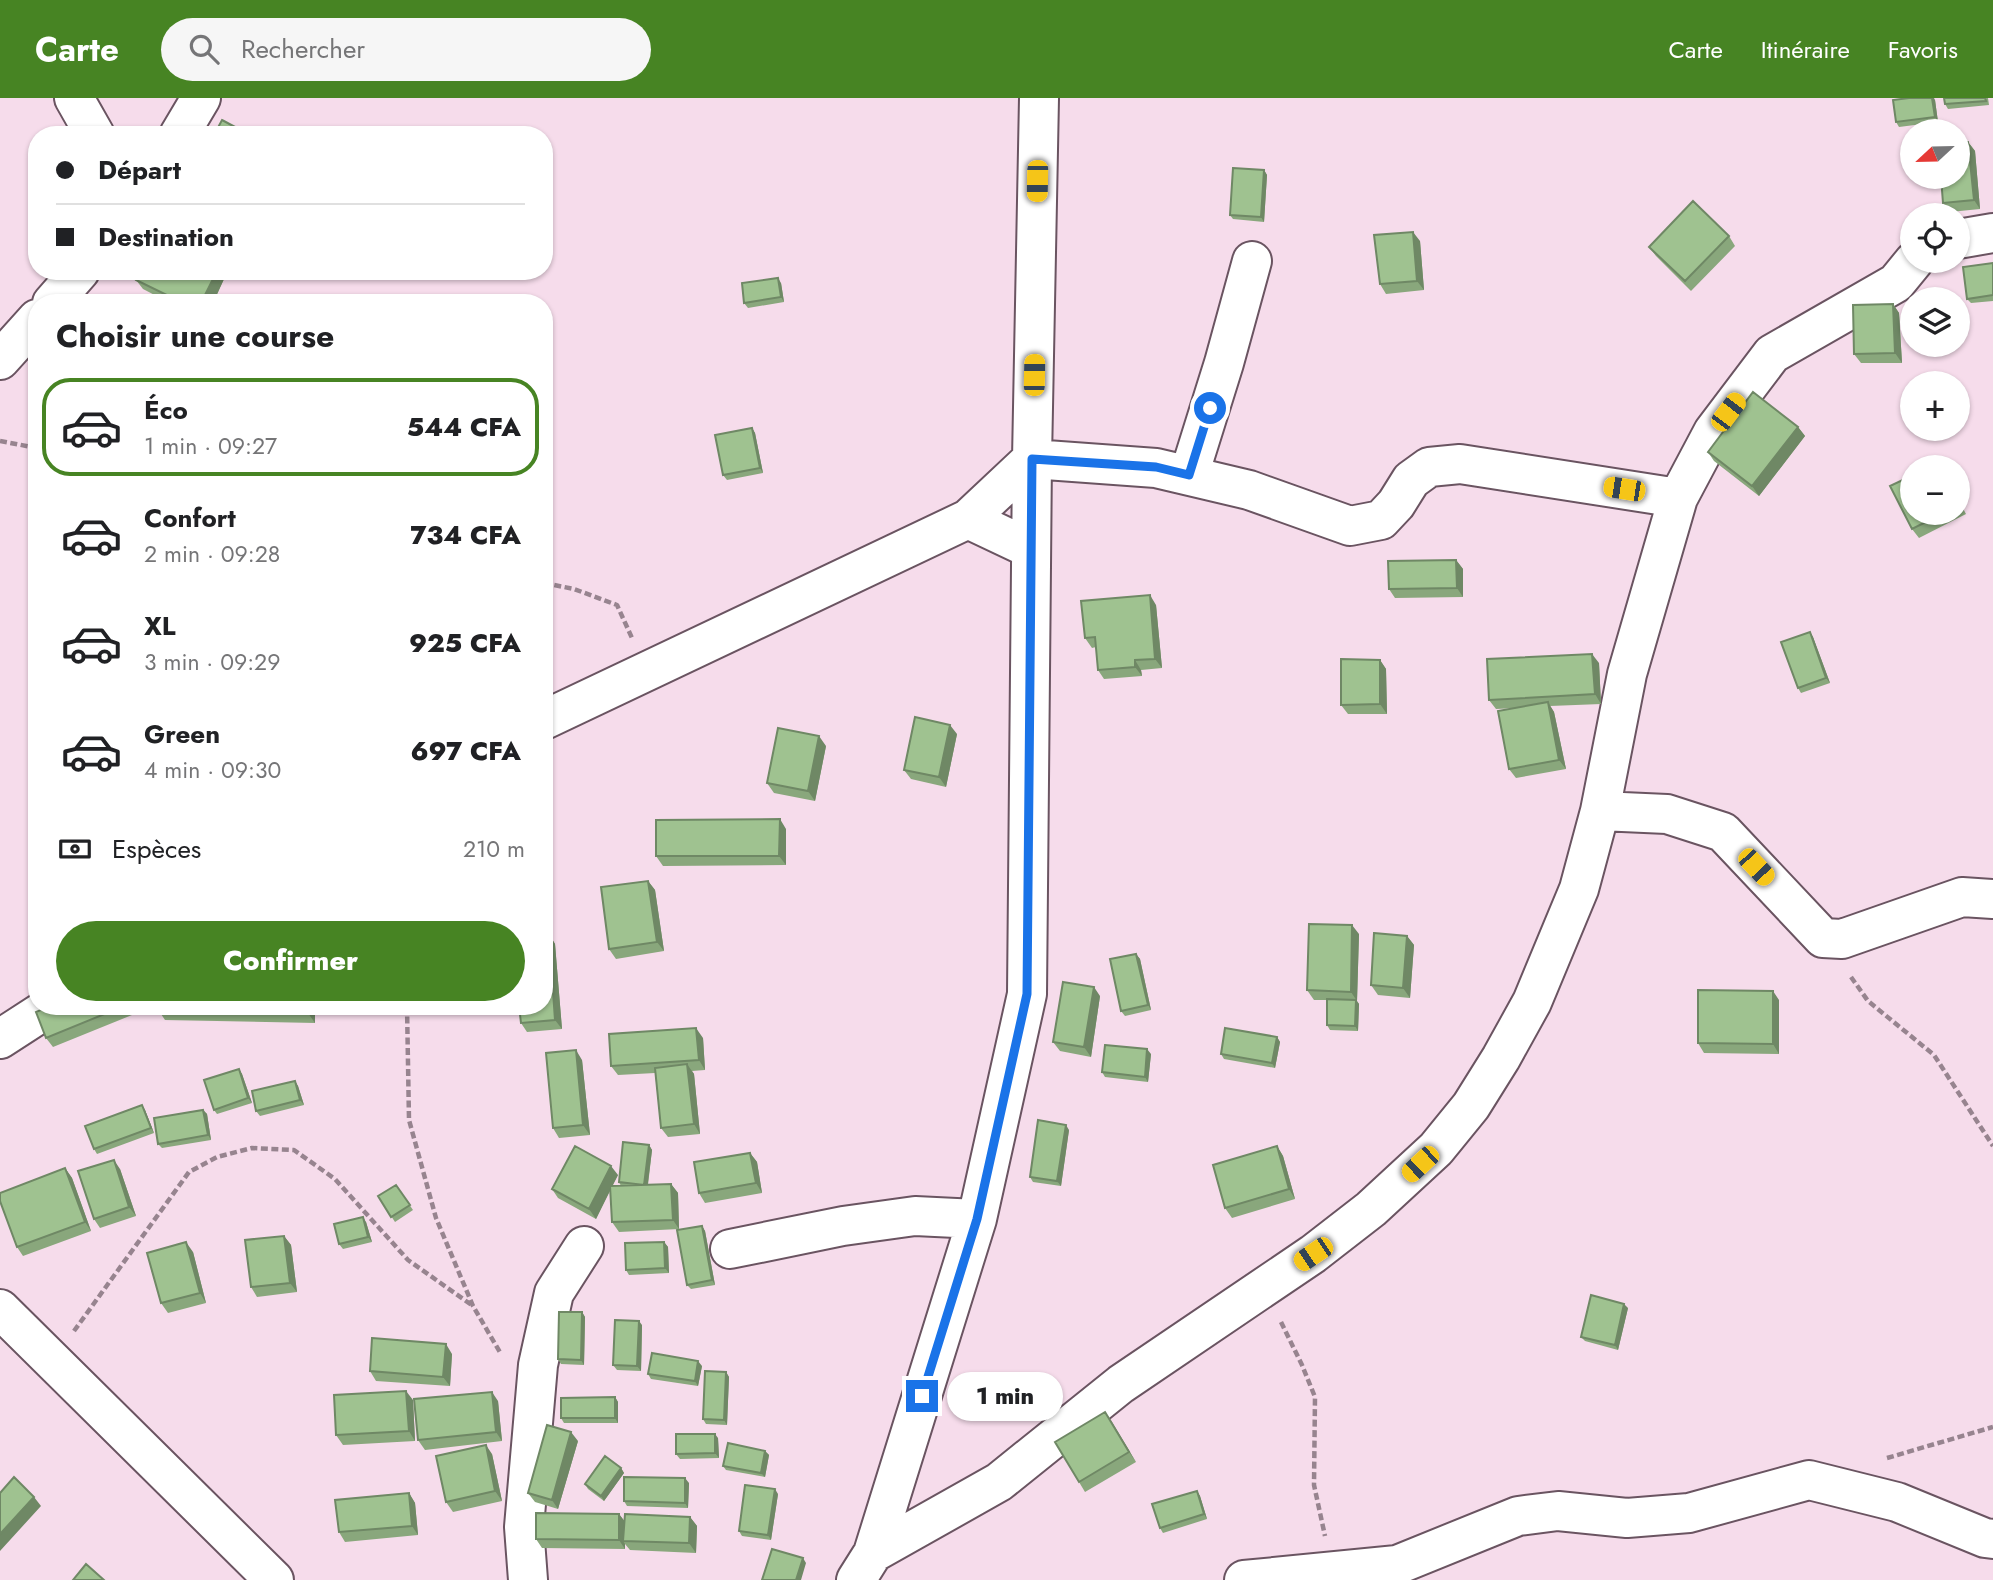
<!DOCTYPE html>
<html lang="fr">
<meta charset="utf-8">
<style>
:root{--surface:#fff;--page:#f6f6f6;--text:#202124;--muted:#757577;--line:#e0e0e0;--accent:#478423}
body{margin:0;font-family:Jost,sans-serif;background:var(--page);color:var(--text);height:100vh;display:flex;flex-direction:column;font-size:26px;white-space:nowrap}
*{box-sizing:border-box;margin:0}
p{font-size:23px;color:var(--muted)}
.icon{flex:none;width:38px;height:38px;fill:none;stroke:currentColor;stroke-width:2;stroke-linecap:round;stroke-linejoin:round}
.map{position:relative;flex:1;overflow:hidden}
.details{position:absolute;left:28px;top:196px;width:525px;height:721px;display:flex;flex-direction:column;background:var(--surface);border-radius:28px;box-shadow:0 2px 5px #0004}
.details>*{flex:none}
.banner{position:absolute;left:28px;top:28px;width:525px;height:154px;border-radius:28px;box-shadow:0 2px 5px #0004;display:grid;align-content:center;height:154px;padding:0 28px;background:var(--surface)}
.needle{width:46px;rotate:248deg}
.controls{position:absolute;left:1900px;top:21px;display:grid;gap:14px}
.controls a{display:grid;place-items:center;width:70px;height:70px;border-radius:50%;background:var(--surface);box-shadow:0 2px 5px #0004;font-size:35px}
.end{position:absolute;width:32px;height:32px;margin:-16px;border:9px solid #1a73e8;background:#fff;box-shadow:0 0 0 4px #fff}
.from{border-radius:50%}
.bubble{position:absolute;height:49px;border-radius:24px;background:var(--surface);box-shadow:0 2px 5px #0004;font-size:23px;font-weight:800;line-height:49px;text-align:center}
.car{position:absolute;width:21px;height:42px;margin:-21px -10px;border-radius:9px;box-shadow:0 0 5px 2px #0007;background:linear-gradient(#f5c518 24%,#345 0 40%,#f5c518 0 76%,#345 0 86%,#f5c518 0)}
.banner b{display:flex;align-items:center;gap:24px;height:66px;font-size:26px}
.banner b+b{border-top:2px solid var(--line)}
.banner i{width:18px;height:18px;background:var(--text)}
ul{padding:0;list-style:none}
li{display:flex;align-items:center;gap:21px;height:98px;margin:0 14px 10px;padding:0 14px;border:4px solid transparent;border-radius:28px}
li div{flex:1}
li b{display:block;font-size:26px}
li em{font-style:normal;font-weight:800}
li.active{border-color:var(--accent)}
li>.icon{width:63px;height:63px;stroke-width:1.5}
h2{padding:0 28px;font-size:32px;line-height:84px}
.pay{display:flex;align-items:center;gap:18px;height:77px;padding:0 28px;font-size:26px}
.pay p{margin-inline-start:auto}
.button{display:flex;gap:14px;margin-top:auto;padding:14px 28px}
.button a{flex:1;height:80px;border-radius:42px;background:var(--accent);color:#fff;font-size:28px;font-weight:800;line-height:80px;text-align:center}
header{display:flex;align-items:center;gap:42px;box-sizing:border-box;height:98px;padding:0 35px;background:var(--accent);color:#fff}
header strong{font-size:33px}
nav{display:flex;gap:38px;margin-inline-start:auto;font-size:24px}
.search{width:490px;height:63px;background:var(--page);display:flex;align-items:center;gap:18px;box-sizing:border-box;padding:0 24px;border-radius:38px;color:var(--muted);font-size:26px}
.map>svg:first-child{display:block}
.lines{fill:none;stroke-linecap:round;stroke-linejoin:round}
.minor-casing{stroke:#6a5461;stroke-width:42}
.path{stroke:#97848f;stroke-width:4.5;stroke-dasharray:7 3.5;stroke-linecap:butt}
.minor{stroke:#fff;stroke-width:38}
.wall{fill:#89a77c}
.shaded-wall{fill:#6f8865}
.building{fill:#9fc290;stroke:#6f8865;stroke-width:2}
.route{stroke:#1a73e8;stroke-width:9}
</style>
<header>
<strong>Carte</strong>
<div class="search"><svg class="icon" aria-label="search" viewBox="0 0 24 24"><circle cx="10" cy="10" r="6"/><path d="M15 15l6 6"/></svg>Rechercher</div>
<nav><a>Carte</a><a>Itinéraire</a><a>Favoris</a></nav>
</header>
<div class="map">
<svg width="1993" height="1482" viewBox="0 0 1993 1482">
<rect width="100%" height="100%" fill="#f6dceb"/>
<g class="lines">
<defs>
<path id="minor" d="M74,0l21,37
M179,37l22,-37
M1958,141l35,-6
M52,205l28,-32
M0,262l37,-41
M1189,377l35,-112 28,-102
M968,421l63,30
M544,622l424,-201 64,-60 124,9 93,22 101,36 31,-6 15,-16 15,-24 18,-13 31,-3 218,34
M1600,713l67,3 56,18 100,106 19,1 120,-42 31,2
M0,941l51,-33
M730,1151l113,-23 72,-10 62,3
M0,1211l274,271
M873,1455l126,-71 122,-98 192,-130 58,-45 65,-60 35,-43 30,-48 31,-56 47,-113 21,-78 27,-137 51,-176 35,-66 59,-78 124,-71 18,-22
M528,1482l-4,-53 14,-162 16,-72 30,-47
M856,1482l17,-27 104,-334 50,-225 5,-535 7,-361
M1244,1482l153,-15 121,-49 40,-5 69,7 62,-5 120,-33 88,22 88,36 8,1"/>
</defs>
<use href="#minor" class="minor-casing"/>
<path class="path" d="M0,343l37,7
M544,485l30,6 43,16 15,33
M1851,879l17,24 66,54 59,91
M407,908l2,114 27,98 37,88 28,48
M1281,1224l21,43 13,32 -1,88 11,51
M74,1233l115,-159 28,-15 35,-9 42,2 41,29 73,81 65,46
M1887,1360l106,-31"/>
<use href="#minor" class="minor"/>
</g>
<path class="wall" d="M1944,0h44l1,7 -41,4 -3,-5z
M1935,2l3,22 -39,5 -3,-5z
M1968,44l7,9 5,58 -30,3 -7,-9z
M1264,72l3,5 -3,47 -31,-3 -3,-4z
M1729,138l6,10 -44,45 -35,-35 -7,-9z
M1420,143l4,49 -38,4 -6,-10z
M1993,165v38l-22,2 -4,-4z
M140,173h79l5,8 -11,24h-43l-27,-14 -7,-9z
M781,185l3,19 -36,6 -4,-5z
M1893,206l6,9 3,50h-41l-7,-9z
M1798,329l7,9 -46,60 -45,-35 -6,-9z
M752,330l3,5 8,40 -36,7 -4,-5z
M1958,401l8,15 -47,24 -7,-9 1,-16h45z
M1456,462l7,9v28l-68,1 -6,-9z
M1156,507l6,63 -21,2 1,6 -38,3 -6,-9 -2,-23 -4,1 -7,-10z
M1810,534l3,5 17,46 -29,10 -3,-5z
M1380,562l6,9 1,45h-39l-7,-9z
M1599,565l2,41 -51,2 4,6 12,57 -50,9 -7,-9 8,-61 -21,1 -7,-9z
M957,636l-11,53 -35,-8 -7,-9z
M826,648l-11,55 -41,-8 -7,-10z
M786,731v36l-123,1 -7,-10z
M648,783l7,9 9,61 -48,8 -7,-10z
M549,836l6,10 7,85 -35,3 -6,-9z
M1359,836l-2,67 2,3 -1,27 -28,-1 -3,-5v-25h-13l-7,-10z
M1407,838l7,9 -4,53 -32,-3 -7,-10z
M1136,856l4,5 11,51 -26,6 -4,-5z
M1100,898l-9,61 -31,-6 -7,-9z
M1779,902v54l-75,-1 -6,-10z
M50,908h79l3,9 -79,32 -7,-9z
M159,908h156v17l-150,-3 -6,-9z
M1277,939l3,5 -5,26 -51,-9 -3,-5z
M703,940l2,32 -13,1 2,3 6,60 -32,3 -7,-9 -6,-55 -37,2 -7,-9z
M1151,956l-3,28 -43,-5 -3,-5z
M582,962l8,75 -31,3 -6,-10z
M239,971l3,5 10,29 -35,11 -3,-4z
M295,983l3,5 6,19 -44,11 -4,-5z
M142,1007l3,5 9,23 -57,21 -3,-5z
M203,1012l4,4 4,26 -49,8 -4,-4z
M1069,1032l-8,56 -28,-4 -3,-5z
M649,1047l3,5 -4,35 23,-1 7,9 1,36 -60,3 -7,-10 -2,-32 -14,29 -38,-21 -6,-9 66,-14 -6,11h9l-2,-4z
M1277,1048l6,10 12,43 -63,19 -7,-10z
M750,1055l7,9 5,31 -57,10 -6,-10z
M65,1070l7,10 19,53 -68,25 -6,-9z
M120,1071l16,47 -36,12 -6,-9z
M396,1087l17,25 -18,12 -17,-26z
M366,1124l6,20 -29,7 -4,-5z
M702,1128l3,5 10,54 -24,4 -4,-4z
M284,1138l7,9 6,47 -40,5 -6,-10z
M664,1144l4,5 1,26 -40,2 -3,-5z
M193,1154l13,51 -38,10 -7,-10z
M1628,1210l-10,42 -33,-9 -4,-4z
M582,1214l3,5 -1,48 -23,-1 -3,-5z
M642,1227l-1,46 -24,-1 -4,-5z
M452,1256l-2,32 -74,-5 -6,-10z
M702,1268l-4,20 -47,-7 -3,-5z
M726,1274l3,5 -2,48 -21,-1 -3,-5z
M615,1299l3,5v21h-54l-3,-5z
M413,1302l2,41 -72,4 -7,-10z
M498,1303l4,40 -77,9 -7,-10z
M1105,1314l31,50 -51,30 -6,-10z
M718,1340l1,20 -39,1 -4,-5z
M578,1343l-20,68 -23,-7 -7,-9z
M765,1353l4,4 -4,22 -39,-7 -3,-4z
M492,1356l10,47 -49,11 -7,-10z
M621,1370l3,5 -20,28 -16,-12 -3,-5z
M689,1385l-1,25 -61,-2 -3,-5z
M1197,1393l3,5 7,23 -44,14 -3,-5z
M409,1395l6,10 3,32 -73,7 -6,-10z
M778,1396l-7,46 -29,-4 -3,-5z
M619,1416l5,7 66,-4 7,9 -1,27 -66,-3 -5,-6v5l-83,-1 -6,-9z"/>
<path class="shaded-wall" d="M1932,0h2l1,2 3,22 -3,-5z
M1968,44l7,9 5,58 -6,-9z
M1264,72l3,5 -3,47 -3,-5z
M1413,134l7,9 4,49 -7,-9z
M217,173h2l5,8 -11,24h-12z
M778,180l3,5 3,19 -3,-5z
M1893,206l6,9 3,50 -7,-10z
M1798,329l7,9 -46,60 -7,-10z
M752,330l3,5 8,40 -3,-5z
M1456,462l7,9v28l-6,-9z
M1150,497l6,10 6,63 -7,-9z
M1810,534l3,5 17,46 -4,-5z
M1592,556l7,9 2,41 -6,-10z
M1135,562l6,10 1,6 -7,-9z
M1380,562l6,9 1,45 -7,-10z
M1548,604l6,10 12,57 -7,-9z
M950,627l7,9 -11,53 -7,-10z
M819,638l7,10 -11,55 -7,-10z
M780,721l6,10v36l-7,-9z
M648,783l7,9 9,61 -7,-9z
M1352,827l7,9 -2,67 -6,-9z
M549,836l6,10 7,85 -7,-9z
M1407,838l7,9 -4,53 -7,-10z
M1136,856l4,5 11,51 -3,-5z
M1094,889l6,9 -9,61 -7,-10z
M1773,893l6,9v54l-6,-10z
M1356,902l3,4 -1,27 -3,-5z
M308,908h7v17l-7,-10z
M696,930l7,10 2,32 -6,-10z
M1277,939l3,5 -5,26 -3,-5z
M1147,951l4,5 -3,28 -3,-5z
M576,952l6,10 8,75 -7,-10z
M687,966l7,10 6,60 -6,-10z
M239,971l3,5 10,29 -4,-5z
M295,983l3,5 6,19 -4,-5z
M142,1007l3,5 9,23 -3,-5z
M203,1012l4,4 4,26 -3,-5z
M1066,1027l3,5 -8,56 -4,-5z
M649,1047l3,5 -5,40 -3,-5z
M1277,1048l6,10 12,43 -6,-10z
M750,1055l7,9 5,31 -6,-10z
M114,1062l6,9 16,47 -7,-9z
M611,1068l7,9 -22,44 -7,-10z
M65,1070l7,10 19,53 -6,-9z
M671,1086l7,9 1,36 -6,-9z
M363,1119l3,5 6,20 -4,-5z
M702,1128l3,5 10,54 -3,-5z
M284,1138l7,9 6,47 -7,-9z
M186,1144l7,10 13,51 -6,-10z
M664,1144l4,5 1,26 -4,-5z
M1624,1206l4,4 -10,42 -3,-5z
M582,1214l3,5 -1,48 -3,-5z
M639,1223l3,4 -1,46 -4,-5z
M446,1246l6,10 -2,32 -7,-9z
M698,1263l4,5 -4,20 -3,-5z
M726,1274l3,5 -2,48 -3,-5z
M406,1293l7,9 2,41 -6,-10z
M492,1294l6,9 4,40 -6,-9z
M615,1299l3,5v21l-3,-5z
M1105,1314l7,10 24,40 -7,-10z
M571,1334l7,9 -20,68 -6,-9z
M715,1336l3,4 1,20 -4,-5z
M486,1347l6,9 10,47 -7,-10z
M765,1353l4,4 -4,22 -4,-4z
M621,1370l3,5 -20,28 -3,-5z
M685,1380l4,5 -1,25 -3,-5z
M775,1391l3,5 -7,46 -3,-5z
M1197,1393l3,5 7,23 -3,-5z
M409,1395l6,10 3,32 -6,-9z
M34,1399l7,9 -41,45v-17z
M619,1416l7,9 -3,18 2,3v5l-6,-9z
M690,1419l7,9 -1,27 -7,-10z
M803,1460l3,5 -5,17h-5z"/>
<path class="building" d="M1909,0h23l3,19 -39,5 -3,-22z
M1944,0h41l1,3 -41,3z
M222,22l28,15h-36z
M1968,44l6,58 -31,3 -2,-26h17v-34z
M1233,70l31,2 -3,47 -31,-2z
M1693,103l36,35 -44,45 -36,-34z
M1413,134l4,49 -37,3 -6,-49z
M1993,165v32l-26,4 -4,-32z
M140,173h77l-16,32h-18l-47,-23z
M778,180l3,19 -37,6 -2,-20z
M1893,206l2,49 -41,1 -1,-49z
M1753,294l45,35 -46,59 -44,-34z
M752,330l8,40 -37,7 -8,-40z
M1938,364l2,5h-13z
M1913,377v38h31l-32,16 -22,-43z
M1456,462l1,28 -68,1 -1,-28z
M1150,497l5,64 -20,1v7l-37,3 -3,-33 -10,1 -4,-37z
M1810,534l16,46 -28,10 -17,-46z
M1592,556l3,40 -106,6 -2,-41z
M1341,561l39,1v44l-39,1z
M1548,604l11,58 -50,9 -11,-58z
M915,619l35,8 -11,52 -35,-7z
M778,630l41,8 -11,55 -41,-8z
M780,721l-1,37h-123v-36z
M648,783l9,61 -48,7 -8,-62z
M1309,826l43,1 -1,67 -44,-2z
M1374,835l33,3 -4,52 -32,-3z
M549,836l6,86 -34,3 -2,-17h25v-71z
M1136,856l12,51 -27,6 -11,-52z
M1063,884l31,5 -10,60 -31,-5z
M1698,892l75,1v53l-75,-1z
M1327,901l29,1 -1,26 -28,-1z
M50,908h74l-78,32 -10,-26z
M159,908h149v7l-149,-2z
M696,930l3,32 -88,6 -2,-32z
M1225,930l52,9 -5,26 -51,-9z
M1105,947l42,4 -2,28 -43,-5z
M576,952l7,75 -30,3 -7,-75z
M687,966l7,60 -33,4 -6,-60z
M239,971l9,29 -34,12 -10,-30z
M295,983l5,19 -44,11 -4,-20z
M142,1007l9,23 -57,21 -9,-23z
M203,1012l5,25 -50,9 -4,-26z
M1038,1022l28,5 -9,56 -27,-4z
M623,1044l26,3 -5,40 -25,-3z
M575,1048l36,20 -22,43 -37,-20z
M1277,1048l12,43 -64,19 -12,-43z
M750,1055l6,30 -57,10 -5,-31z
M114,1062l15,47 -35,12 -16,-48z
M65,1070l20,54 -68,25 -17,-46v-8z
M671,1086l2,36 -61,2 -2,-36z
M396,1087l14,20 -19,12 -13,-21z
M363,1119l5,20 -29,7 -5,-20z
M702,1128l10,54 -25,5 -10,-55z
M284,1138l6,47 -39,4 -6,-47z
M186,1144l14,51 -39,10 -14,-50z
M664,1144l1,26 -39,2 -1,-27z
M1591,1197l33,9 -9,41 -34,-8z
M559,1214h23l-1,48 -23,-1z
M615,1222l24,1 -2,45 -24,-1z
M372,1240l74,6 -3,33 -73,-6z
M652,1255l46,8 -3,20 -47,-7z
M705,1273l21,1 -2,48 -21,-1z
M406,1293l3,40 -73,4 -2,-40z
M492,1294l4,40 -78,8 -4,-41z
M615,1299v21h-54v-20z
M1105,1314l24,40 -50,30 -24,-40z
M547,1327l24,7 -19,68 -24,-7z
M676,1336h39v19l-39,1z
M728,1345l37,8 -4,22 -38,-7z
M486,1347l9,46 -49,11 -10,-46z
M605,1358l16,12 -20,28 -16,-12z
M14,1379l20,20 -34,37v-41z
M624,1379l61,1v25l-61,-2z
M745,1387l30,4 -7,46 -29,-4z
M1197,1393l7,23 -44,14 -8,-24z
M409,1395l3,33 -73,6 -4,-32z
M536,1415l83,1v26l-83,-1z
M625,1416l65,3 -1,26 -66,-2z
M772,1451l31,9 -7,22h-34z
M86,1466l18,16h-31z"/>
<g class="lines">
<path class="route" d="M922,1298l55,-177 50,-225 5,-535 124,8 33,8 21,-67"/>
</g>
</svg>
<div class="controls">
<a><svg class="needle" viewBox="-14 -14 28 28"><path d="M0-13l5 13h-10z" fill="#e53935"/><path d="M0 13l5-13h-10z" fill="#757577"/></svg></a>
<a><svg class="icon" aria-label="locate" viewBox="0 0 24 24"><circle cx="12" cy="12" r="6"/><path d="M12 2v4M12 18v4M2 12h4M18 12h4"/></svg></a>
<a><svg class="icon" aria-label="layers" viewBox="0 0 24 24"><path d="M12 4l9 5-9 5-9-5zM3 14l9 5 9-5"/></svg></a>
<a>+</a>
<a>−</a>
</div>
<i class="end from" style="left:1210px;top:310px"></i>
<i class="end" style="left:922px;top:1298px"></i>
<div class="bubble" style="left:947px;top:1274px;width:116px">1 min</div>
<i class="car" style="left:1037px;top:83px;rotate:181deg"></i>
<i class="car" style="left:1034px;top:277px;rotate:1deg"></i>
<i class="car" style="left:1728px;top:314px;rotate:37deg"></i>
<i class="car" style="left:1624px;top:391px;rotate:279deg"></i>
<i class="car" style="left:1756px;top:769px;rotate:137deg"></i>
<i class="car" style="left:1420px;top:1066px;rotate:227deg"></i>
<i class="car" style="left:1313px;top:1156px;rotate:236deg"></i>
<div class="banner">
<b><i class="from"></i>Départ</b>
<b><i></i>Destination</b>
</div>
<section class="details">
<h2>Choisir une course</h2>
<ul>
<li class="active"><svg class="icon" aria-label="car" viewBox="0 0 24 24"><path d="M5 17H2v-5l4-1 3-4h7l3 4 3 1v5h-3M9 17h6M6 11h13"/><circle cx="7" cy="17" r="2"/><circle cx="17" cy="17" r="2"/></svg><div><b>Éco</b><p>1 min · 09:27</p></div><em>544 CFA</em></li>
<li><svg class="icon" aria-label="car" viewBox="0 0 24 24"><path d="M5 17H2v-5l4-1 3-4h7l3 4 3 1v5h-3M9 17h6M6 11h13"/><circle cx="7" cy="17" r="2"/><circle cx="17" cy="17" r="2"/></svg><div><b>Confort</b><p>2 min · 09:28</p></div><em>734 CFA</em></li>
<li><svg class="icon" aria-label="car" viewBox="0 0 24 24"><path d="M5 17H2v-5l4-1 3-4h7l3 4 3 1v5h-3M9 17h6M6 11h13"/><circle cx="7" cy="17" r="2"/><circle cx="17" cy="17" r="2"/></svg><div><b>XL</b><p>3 min · 09:29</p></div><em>925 CFA</em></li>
<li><svg class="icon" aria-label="car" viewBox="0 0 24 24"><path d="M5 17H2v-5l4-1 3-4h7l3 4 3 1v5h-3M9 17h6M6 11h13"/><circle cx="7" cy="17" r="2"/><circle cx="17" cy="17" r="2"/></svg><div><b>Green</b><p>4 min · 09:30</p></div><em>697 CFA</em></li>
</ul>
<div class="pay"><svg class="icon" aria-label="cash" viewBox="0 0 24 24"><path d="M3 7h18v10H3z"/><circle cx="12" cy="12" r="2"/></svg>Espèces<p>210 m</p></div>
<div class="button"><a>Confirmer</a></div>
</section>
</div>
